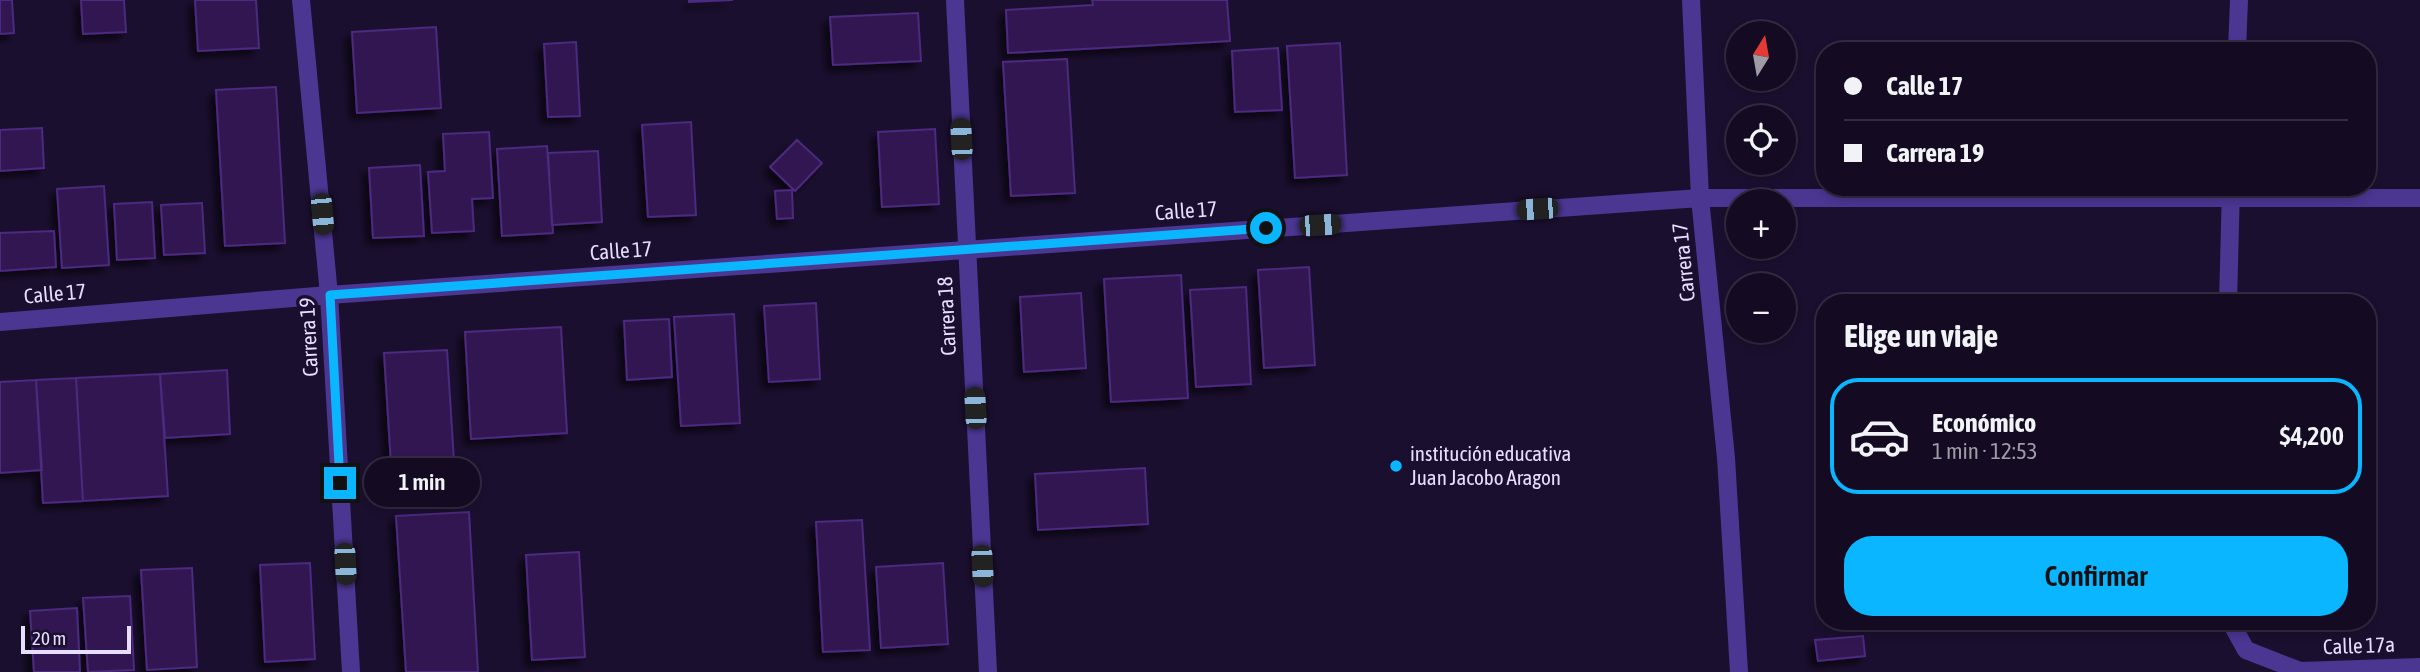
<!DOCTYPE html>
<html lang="es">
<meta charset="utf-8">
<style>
:root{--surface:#140b23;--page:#211930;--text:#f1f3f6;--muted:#9d9ba6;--line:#332b41;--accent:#09b6ff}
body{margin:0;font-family:"Asap Condensed",sans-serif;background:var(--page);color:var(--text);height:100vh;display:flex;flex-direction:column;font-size:26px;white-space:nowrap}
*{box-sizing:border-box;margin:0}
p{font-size:23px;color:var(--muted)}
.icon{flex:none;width:38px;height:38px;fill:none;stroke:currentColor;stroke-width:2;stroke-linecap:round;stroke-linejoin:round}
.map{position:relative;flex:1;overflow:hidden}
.panel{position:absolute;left:1816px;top:294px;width:560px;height:336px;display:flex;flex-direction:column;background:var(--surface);border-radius:28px;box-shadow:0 4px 10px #0003,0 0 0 2px var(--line)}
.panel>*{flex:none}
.hud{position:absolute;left:1816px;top:42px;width:560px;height:154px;border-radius:28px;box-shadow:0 4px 10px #0003,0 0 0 2px var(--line);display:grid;align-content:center;height:154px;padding:0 28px;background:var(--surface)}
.needle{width:46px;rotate:11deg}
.fabs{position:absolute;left:1726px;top:21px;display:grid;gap:14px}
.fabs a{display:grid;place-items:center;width:70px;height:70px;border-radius:50%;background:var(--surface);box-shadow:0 4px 10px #0003,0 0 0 2px var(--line);font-size:35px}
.scale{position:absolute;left:21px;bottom:18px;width:110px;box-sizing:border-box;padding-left:7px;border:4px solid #e7ddff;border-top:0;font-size:19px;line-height:24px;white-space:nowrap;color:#e7ddff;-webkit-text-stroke:5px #1b0f2f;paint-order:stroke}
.end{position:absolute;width:32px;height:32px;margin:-16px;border:9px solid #09b6ff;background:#111;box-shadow:0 0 0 4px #111}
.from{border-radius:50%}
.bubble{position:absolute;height:49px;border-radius:24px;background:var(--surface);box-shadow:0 4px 10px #0003,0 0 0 2px var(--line);font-size:23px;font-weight:600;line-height:49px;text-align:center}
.car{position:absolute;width:21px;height:42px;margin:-21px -10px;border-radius:9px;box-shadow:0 0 5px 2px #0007;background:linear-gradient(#222 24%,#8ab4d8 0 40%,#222 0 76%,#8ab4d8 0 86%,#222 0)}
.hud b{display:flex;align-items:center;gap:24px;height:66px;font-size:26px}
.hud b+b{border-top:2px solid var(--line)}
.hud i{width:18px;height:18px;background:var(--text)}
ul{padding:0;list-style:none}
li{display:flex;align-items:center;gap:21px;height:116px;margin:0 14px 10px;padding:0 14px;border:4px solid transparent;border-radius:28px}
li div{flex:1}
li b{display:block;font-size:26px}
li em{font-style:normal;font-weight:600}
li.active{border-color:var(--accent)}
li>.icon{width:63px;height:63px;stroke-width:1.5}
h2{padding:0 28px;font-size:32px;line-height:84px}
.cta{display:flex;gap:14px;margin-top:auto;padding:14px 28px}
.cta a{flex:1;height:80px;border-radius:28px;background:var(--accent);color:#111;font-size:28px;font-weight:600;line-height:80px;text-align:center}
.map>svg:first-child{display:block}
.building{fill:#301951;stroke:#4b297f;stroke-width:2;filter:url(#shadow)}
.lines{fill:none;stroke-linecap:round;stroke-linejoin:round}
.minor{stroke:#4b3692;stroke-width:18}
.route{stroke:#09b6ff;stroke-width:9}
.poi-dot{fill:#09b6ff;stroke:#1b0f2f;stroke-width:2.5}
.labels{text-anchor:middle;stroke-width:7;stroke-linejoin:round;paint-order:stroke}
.street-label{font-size:21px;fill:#e7ddff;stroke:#1b0f2f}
.poi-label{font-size:21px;fill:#e7ddff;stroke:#1b0f2f;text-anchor:start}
</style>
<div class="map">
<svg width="2420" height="672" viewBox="0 0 2420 672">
<defs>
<filter id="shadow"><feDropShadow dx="-6" dy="6" stdDeviation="3.5" flood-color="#0009"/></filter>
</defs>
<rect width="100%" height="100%" fill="#1b0f2f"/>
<path class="building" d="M0,0h12l2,33 -14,1z
M81,0h43l2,32 -43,2z
M195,0h61l3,48 -61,3z
M689,0h44l-44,2z
M1092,0h135l3,41 -222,12 -2,-43 87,-5z
M918,13l3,48 -88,4 -3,-48z
M436,27l5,81 -84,5 -5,-81z
M576,42l4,74 -32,1 -4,-73z
M1340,43l7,132 -52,3 -8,-132z
M1278,48l4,62 -47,2 -3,-61z
M1067,59l8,134 -64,3 -8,-134z
M276,87l9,156 -60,3 -9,-156z
M691,122l5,93 -48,2 -6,-92z
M42,128l2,40 -44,3v-41z
M935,129l4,75 -57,3 -4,-75z
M489,132l4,66 -21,1 2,32 -42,2 -4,-61 17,-1 -2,-37z
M797,140l25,23 -27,28 -25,-24z
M547,146l6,87 -51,3 -5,-87z
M598,151l4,71 -50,3 -4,-72z
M420,165l4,71 -51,2 -4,-70z
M104,186l5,79 -47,3 -5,-79z
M792,190l1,28 -16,1 -2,-28z
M152,202l3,56 -38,2 -3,-56z
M202,203l3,50 -41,2 -3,-50z
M54,231l2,36 -56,4v-38z
M1309,267l6,98 -51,3 -6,-98z
M1181,275l7,123 -77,4 -7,-123z
M1246,287l5,97 -55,3 -6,-97z
M1081,293l5,75 -62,4 -4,-75z
M816,303l4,76 -51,3 -5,-76z
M734,314l6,109 -59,3 -7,-109z
M669,319l3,58 -45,3 -3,-59z
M561,327l6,106 -96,6 -6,-107z
M447,350l9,143 -63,3 -9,-143z
M227,370l3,64 -65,4 -5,-64z
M160,374l8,122 -85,5 -7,-123z
M76,378l7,123 -40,2 -7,-123z
M36,380l6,90 -42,3v-91z
M1145,468l3,56 -110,6 -3,-56z
M469,512l9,160h-72l-10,-156z
M862,520l8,130 -47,2 -7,-130z
M579,552l6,105 -53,3 -6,-105z
M310,563l5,96 -50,3 -5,-97z
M943,563l5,81 -67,4 -5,-81z
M192,568l5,99 -50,3 -6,-100z
M130,596l4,74 -46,2 -5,-74z
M77,608l3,64h-46l-4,-61z
M1863,636l2,20 -47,5 -3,-21z"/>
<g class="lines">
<path class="minor" d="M301,0l28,295 22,377
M955,0l33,672
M1691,0l9,198 26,260 13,214
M2237,51l2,-51
M2228,303l3,-116
M0,322l329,-27 1371,-97h720
M2230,621l16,29 54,21 120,-4"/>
</g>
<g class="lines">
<path class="route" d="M340,483l-10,-188 936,-67"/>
</g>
<circle class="poi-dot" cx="1396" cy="466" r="7"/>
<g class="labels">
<g class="street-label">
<text transform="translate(1186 211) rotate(-4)" y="7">Calle 17</text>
<text transform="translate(621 251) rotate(-4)" y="7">Calle 17</text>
<text transform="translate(1684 262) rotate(-96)" y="7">Carrera 17</text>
<text transform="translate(55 294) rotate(-5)" y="7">Calle 17</text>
<text transform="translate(947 316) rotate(-93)" y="7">Carrera 18</text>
<text transform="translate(309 337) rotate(-93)" y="7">Carrera 19</text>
<text transform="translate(2359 646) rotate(-2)" y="7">Calle 17a</text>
</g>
<g class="poi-label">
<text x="1410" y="461">institución educativa<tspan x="1410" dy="24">Juan Jacobo Aragon</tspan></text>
</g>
</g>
</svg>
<div class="fabs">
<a><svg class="needle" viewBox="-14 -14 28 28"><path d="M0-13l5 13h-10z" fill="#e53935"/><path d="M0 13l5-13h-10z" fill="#9d9ba6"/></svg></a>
<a><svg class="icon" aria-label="locate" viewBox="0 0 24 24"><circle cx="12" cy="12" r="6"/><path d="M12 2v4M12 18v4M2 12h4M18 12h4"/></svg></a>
<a>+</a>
<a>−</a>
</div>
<div class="scale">20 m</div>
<i class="end from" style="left:1266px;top:228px"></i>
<i class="end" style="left:340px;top:483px"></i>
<div class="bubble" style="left:364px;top:458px;width:116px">1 min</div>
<i class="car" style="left:961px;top:139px;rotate:357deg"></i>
<i class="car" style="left:1537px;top:209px;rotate:266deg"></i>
<i class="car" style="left:322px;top:214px;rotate:175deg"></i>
<i class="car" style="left:1320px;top:225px;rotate:86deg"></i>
<i class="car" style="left:975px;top:408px;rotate:357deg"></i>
<i class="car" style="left:345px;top:564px;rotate:177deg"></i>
<i class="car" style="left:982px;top:566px;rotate:177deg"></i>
<div class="hud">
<b><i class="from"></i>Calle 17</b>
<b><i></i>Carrera 19</b>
</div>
<section class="panel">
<h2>Elige un viaje</h2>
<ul>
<li class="active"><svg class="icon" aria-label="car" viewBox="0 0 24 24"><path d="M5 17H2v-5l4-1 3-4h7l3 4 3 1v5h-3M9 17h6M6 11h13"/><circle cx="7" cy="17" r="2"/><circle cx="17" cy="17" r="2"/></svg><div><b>Económico</b><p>1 min · 12:53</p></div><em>$4,200</em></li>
</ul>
<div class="cta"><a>Confirmar</a></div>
</section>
</div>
